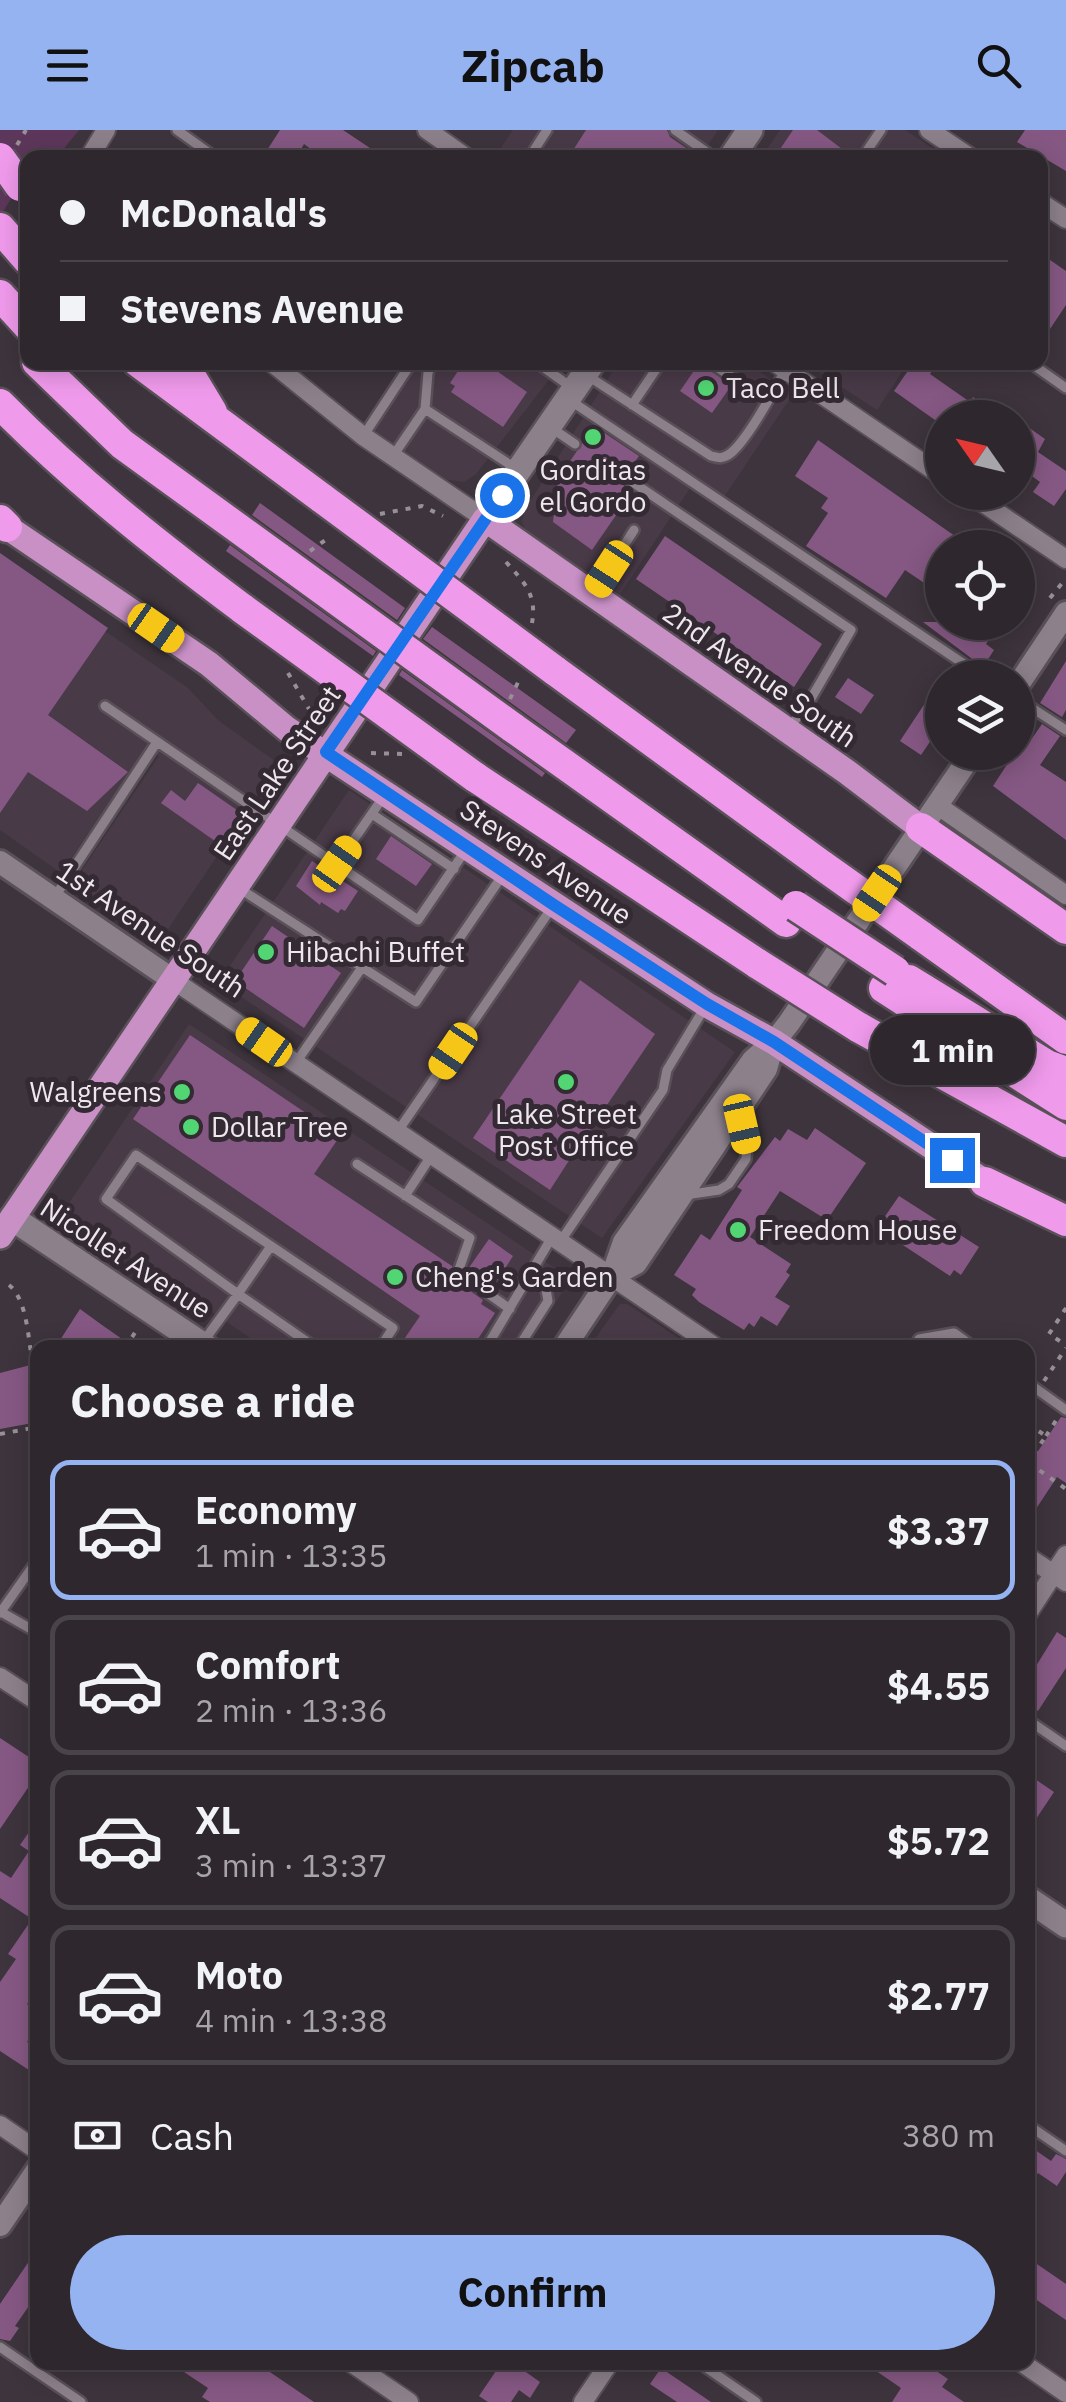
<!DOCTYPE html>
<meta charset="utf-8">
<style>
:root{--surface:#2e272e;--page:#3a333a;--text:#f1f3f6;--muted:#a7a5aa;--line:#49444a;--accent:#95b2f1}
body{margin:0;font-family:"IBM Plex Sans",sans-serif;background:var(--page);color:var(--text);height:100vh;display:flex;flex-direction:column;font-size:38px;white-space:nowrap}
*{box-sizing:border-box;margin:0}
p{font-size:32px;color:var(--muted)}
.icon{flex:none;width:55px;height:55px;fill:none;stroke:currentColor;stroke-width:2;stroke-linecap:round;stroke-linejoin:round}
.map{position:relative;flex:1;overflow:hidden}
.details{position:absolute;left:30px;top:1210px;width:1005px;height:1030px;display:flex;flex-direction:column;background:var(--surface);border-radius:20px;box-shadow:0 5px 25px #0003,0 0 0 2px var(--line)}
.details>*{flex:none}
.hud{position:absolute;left:20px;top:20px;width:1028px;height:220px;border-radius:20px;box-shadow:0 5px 25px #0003,0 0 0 2px var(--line);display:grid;align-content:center;height:220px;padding:0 40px;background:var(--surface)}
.needle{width:65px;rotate:304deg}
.controls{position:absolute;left:925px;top:270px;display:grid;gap:20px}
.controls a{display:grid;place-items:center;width:110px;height:110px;border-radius:50%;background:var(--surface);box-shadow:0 5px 25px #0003,0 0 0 2px var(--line);font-size:50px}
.end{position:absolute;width:45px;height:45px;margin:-22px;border:12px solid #1a73e8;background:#fff;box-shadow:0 0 0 5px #fff}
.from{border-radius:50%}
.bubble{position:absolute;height:70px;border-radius:35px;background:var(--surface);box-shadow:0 5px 25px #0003,0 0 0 2px var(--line);font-size:32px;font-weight:700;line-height:70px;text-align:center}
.car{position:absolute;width:30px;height:60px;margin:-30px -15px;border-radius:12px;box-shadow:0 0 8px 2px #0007;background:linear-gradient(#f5c518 24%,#345 0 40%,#f5c518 0 76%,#345 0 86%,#f5c518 0)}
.hud b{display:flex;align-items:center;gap:35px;height:95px;font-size:38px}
.hud b+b{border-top:2px solid var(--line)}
.hud i{width:25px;height:25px;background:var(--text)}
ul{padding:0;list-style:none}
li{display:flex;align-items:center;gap:30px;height:140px;margin:0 20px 15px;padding:0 20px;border:5px solid var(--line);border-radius:20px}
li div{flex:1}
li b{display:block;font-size:38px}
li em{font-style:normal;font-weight:700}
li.selected{border-color:var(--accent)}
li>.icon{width:90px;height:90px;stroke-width:1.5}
h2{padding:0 40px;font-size:45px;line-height:120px}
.pay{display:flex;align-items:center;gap:25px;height:110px;padding:0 40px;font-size:38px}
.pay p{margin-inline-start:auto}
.cta{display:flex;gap:20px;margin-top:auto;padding:20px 40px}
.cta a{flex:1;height:115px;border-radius:60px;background:var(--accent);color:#111;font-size:40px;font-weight:700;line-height:115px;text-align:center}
header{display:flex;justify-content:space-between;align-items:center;height:130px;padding:0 40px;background:var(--accent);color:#111;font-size:45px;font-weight:700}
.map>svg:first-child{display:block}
.built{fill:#493a48}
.green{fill:#5d375b}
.building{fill:#855883}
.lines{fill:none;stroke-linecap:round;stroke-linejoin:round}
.service-casing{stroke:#595058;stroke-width:14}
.minor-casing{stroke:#595058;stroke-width:22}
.tertiary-casing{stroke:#595058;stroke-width:28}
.secondary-casing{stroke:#595058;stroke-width:30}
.primary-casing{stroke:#595058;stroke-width:30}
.motorway-casing{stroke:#595058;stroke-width:35}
.path{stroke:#989097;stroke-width:4;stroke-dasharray:5 8;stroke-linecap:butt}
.service{stroke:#8c808b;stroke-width:9}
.minor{stroke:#8c808b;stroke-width:18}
.tertiary{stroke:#8c808b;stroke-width:22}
.secondary{stroke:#8c808b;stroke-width:25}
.primary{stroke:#c890c5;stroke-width:25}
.motorway{stroke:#f09aec;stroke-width:30}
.motorway-bridge-casing{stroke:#595058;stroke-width:35;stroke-linecap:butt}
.motorway-bridge{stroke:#f09aec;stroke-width:30}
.route{stroke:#1a73e8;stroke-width:12}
.poi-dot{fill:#52d673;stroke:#342a33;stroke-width:4}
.labels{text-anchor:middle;stroke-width:10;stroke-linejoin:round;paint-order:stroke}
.poi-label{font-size:28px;fill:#eee7ed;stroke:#342a33;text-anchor:start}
.street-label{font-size:28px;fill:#eee7ed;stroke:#342a33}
</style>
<header><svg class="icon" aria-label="menu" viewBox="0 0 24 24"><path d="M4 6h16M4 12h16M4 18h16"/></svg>Zipcab<svg class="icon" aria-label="search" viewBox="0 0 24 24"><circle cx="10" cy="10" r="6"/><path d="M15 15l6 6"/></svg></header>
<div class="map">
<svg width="1066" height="2272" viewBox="0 0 1066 2272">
<rect width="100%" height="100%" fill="#3e343d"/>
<path class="built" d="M513,0h205l-18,27 -206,1z
M780,0h125l41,27 -185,1z
M413,233h149l-86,111 -12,8 -21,-3 -75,-51z
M618,233h128l47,31 -69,103 -28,-18 -76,115 -94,-62 -4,-10 3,-13z
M805,233h103l-31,47z
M0,429l188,129 30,32 61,44 -121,180 -86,-59 87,-129 -13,-7 -85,124 -61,-43z
M349,660l386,262 -133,186 -383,-256z
M189,894l382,255 -44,68h-263l-201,-135z
M620,1174h7l65,43h-103z"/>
<path class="green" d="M0,0h79l-22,27 -29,1 -1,16 -27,42z"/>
<path class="building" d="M280,0h63l42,28h-62l-19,-14 -8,14h-34z
M586,0h81l3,7 19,13 -6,8h-115z
M793,0h24l37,28h-80z
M1025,0h41v41l-49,-29z
M1040,123l26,18v34l-26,39z
M464,232h20l43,30 -24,35 -52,-35 4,-6 -5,-3z
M700,232l31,24 -19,27 -32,-22z
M914,232h24l-8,12 40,28 3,-5 31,21h-62v7l-48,-34z
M1018,290l27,19 -7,13 28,19v18l-12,17 -21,-14 7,-10 -22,-16z
M594,296l45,30 -10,14 -7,-1 -4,4v8l14,11 -40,58 -39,-28 5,-43z
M818,310l154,108h-30v47l-37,-25 -19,28 -80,-52 22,-33 -7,-5 7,-10 -33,-22z
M260,373l145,105 -8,12 -145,-105z
M665,406l157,108 -28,43 -158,-108z
M230,415l146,106 -3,5 -147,-105z
M0,423l108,75 -60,87 80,57 -41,39 -59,-39 -28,41z
M923,492h78l-15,22 8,6 -11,17z
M432,497l144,103 -10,13 -143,-104z
M1066,531v49l-4,7 -22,-14z
M402,540l143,103 -3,4 -143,-102z
M848,548l26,17 -13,19 -26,-17z
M931,564l11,8v22l-21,31 -21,-14z
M1042,594l18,12 -20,29 26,17v58l-73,-54 26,-40 7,1z
M198,653l46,32 -22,31 -61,-43 10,-13 14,11z
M391,706l41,28 -16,22 -40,-27z
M312,731l46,30 -13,20 -4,-2 -3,4 -17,-11 -1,3 -24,-19z
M272,796l69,47 -37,55 -69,-47z
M580,850l75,54 -65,96 6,4 -10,15 -7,-4 -29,45 -77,-52z
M190,905l150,101 -26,38 138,92v12l31,22 -2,4 14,9 -23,35h-74l22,-32 -287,-197z
M815,998l51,35 -39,57 -47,-29 -30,46 41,27 -5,8 4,3 -15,22 15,9 -13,20 -16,-10 -7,11 -5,-4 -5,7 -45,-28 -7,-7 4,-6 -22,-14 27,-41 9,6 32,-50 -5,-3 38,-50 5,4 8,-12 19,11z
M899,1066l80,51 -18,28 -7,-5 -4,6 -73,-48z
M489,1109l24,17 -20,31 -25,-18z
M80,1179l22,16 33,23h-80z
M38,1233v59l-38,7v-56z
M1061,1287l5,1v65l-9,-6 -29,44v-55z
M1057,1502l9,6v30l-28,43 -10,-7v-25z
M0,1608l38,25v10l-38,56z
M1035,1649l19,13 -26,39v-40z
M38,1689v170l-11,15 8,6 -6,9 9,7 -11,16 11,7v27l-38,-25v-69l16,-23 -8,-5 24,-35 -32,-21v-27l11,7 18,-27 -9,-6z
M1028,2015l23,16 5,-7 10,5v13l-9,14 -19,-13 -10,16z
M38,2118v45l-23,33 4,2 -9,13 -10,-2v-35z
M1034,2132l32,22v36l-38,-26v-22z
M169,2232h99l-4,6 50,34h-104l-8,-5 6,-9z
M502,2232h10l28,20 -10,16 -11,-8 -8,12h-23l-9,-6z
M863,2232h60l25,17 -6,8 22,15h-72l9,-14z
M661,2238l50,34h-34l-27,-18z"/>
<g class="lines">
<defs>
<path id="service" d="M177,0l39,28
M675,0l40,28
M529,28l18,-28
M862,28l19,-28
M536,232l35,25
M709,232l58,38
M1029,232l37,26
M588,246l123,80c8,2 10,3 17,-1 17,-10 46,-65 57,-84
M571,271l414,277
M632,275l29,-43
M425,279l90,59
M553,299l22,15
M364,305l48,-73
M393,326l32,-47 3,-36 4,-11
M625,347l226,153 -42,72 -20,26
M594,462l40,-62
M1018,569l48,31
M105,576l313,214 47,-69
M372,684l82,55
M337,734l47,-68
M237,757l179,115 86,-126
M54,768l103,-156
M295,934l68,-98
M398,1001l155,-225
M357,1034l113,74 -12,34 52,37
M685,1065l34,-5 10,-6 17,-25 1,-13 -6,-29
M405,1066l26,-40
M560,1112l103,-152 4,-20 38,-63
M271,1116l-33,48 -132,-95 30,-44 257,173 -13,20
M203,1212l35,-48 78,54
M486,1218l66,-111
M518,1218l30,-47 -3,-18 -11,-15
M913,1218l6,-9 35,-6 21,15
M1028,1253l38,27
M1,1482l37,21
M0,1483l38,-54
M1028,1590l38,26
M1028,1995l38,26
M0,2217l81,55
M698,2232l58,40"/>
<path id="minor" d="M427,0l40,28
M929,0l42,28
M89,28l17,-28
M1040,72l26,17
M271,232l92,74 122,83
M774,232l168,114
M967,362l99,67
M937,675l129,90
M173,850l544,368
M1028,1427l38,25
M1028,1483l38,-58
M0,1547l38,25
M0,1995l38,26
M350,2232l59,40
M1021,2232l45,31
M583,2272l27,-40"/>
<path id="tertiary" d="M1018,555l48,-72
M0,732l173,118
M612,1146l24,-13 130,-194 7,-24
M564,1218l48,-72 12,-34 129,-182 21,-18 15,-19 184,-271
M0,2095l38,-56"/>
<path id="secondary" d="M731,28l19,-28
M485,389l108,-157
M12,1088l195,130
M1028,1769l38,26"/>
<path id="primary" d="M7,397l202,137 78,65 420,276 67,37 211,140
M0,1106l485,-717 362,253 74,56"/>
<path id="motorway" d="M0,98l28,32
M0,165l28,31
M37,232l85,82 157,114
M138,232l185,137
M182,232l30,50
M0,274c75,76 157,141 243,205
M0,390l7,7
M554,540l269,196
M512,597l274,195
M475,647l283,187
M921,698l145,101
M920,805l146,104
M909,850l138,85 19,7
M884,858l182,117
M858,897l208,115
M985,1052l81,39"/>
</defs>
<use href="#service" class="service-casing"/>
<use href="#minor" class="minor-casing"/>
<use href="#tertiary" class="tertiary-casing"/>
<use href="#secondary" class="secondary-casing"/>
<use href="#primary" class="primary-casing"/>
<use href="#motorway" class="motorway-casing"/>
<path class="path" d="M17,15l9,-15
M380,384l42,-8 21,10
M310,421l21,-15
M506,432c19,21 31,33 26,61
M1050,468l13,-16
M288,543l21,36
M510,569l11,-23
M371,623l31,1
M9,1155c19,15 19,57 24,79
M1066,1178l-17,26 17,11
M125,1218l11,-17
M1044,1251l22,-33
M1028,1294l18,12 -18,26
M0,1304l38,-7
M1046,1306l11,-17
M1029,1333l37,26
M995,2232l8,7"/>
<use href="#service" class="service"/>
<use href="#minor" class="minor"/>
<use href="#tertiary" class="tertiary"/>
<use href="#secondary" class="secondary"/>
<use href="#primary" class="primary"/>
<use href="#motorway" class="motorway"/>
<defs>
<path id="motorway-bridge" d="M0,28l20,28
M323,369l231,171
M279,428l233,169
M243,479l232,168
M823,736l97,69
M796,776l99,65
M758,834l100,63"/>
</defs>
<use href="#motorway-bridge" class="motorway-bridge-casing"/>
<use href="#motorway-bridge" class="motorway-bridge"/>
</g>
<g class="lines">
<path class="route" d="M502,365l-176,257 228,153 153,99 67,38 178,118"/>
</g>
<g class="poi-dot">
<circle cx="706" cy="258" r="10"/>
<circle cx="593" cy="307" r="10"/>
<circle cx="266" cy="822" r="10"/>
<circle cx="566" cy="952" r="10"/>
<circle cx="182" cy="962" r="10"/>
<circle cx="191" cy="997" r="10"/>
<circle cx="738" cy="1100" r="10"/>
<circle cx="395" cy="1147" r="10"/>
</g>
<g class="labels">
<g class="poi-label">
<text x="726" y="268">Taco Bell</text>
<text x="593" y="350" text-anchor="middle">Gorditas<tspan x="593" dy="32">el Gordo</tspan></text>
<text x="286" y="832">Hibachi Buffet</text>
<text x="162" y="972" text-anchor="end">Walgreens</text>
<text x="566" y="994" text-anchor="middle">Lake Street<tspan x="566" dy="32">Post Office</tspan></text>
<text x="211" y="1007">Dollar Tree</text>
<text x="758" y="1110">Freedom House</text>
<text x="415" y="1157">Cheng's Garden</text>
</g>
<g class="street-label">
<text transform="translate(760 545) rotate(35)" y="10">2nd Avenue South</text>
<text transform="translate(277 643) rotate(-56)" y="10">East Lake Street</text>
<text transform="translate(546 732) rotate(34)" y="10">Stevens Avenue</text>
<text transform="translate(151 799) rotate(34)" y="10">1st Avenue South</text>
<text transform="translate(126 1128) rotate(33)" y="10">Nicollet Avenue</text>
</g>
</g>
</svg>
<div class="controls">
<a><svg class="needle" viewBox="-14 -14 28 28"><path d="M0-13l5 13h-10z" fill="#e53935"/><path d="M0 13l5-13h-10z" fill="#a7a5aa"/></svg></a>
<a><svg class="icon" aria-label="locate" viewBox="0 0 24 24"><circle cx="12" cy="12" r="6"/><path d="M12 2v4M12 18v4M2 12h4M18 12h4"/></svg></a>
<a><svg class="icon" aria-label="layers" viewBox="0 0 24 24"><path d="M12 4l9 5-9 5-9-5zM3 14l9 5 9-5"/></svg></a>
</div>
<i class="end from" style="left:502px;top:365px"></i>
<i class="end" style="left:952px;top:1030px"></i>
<div class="bubble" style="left:870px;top:885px;width:165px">1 min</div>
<i class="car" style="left:609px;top:439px;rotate:213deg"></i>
<i class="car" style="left:156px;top:498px;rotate:125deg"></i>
<i class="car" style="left:337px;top:734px;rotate:35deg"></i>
<i class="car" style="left:877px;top:763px;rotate:214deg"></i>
<i class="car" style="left:264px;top:912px;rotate:305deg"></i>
<i class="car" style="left:453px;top:921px;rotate:214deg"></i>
<i class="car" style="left:742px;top:994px;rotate:167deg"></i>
<div class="hud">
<b><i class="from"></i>McDonald's</b>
<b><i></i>Stevens Avenue</b>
</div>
<section class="details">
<h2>Choose a ride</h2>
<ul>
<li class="selected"><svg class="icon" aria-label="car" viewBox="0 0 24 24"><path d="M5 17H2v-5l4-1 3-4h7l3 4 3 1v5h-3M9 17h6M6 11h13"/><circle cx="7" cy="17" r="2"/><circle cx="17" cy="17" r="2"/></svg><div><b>Economy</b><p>1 min · 13:35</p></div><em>$3.37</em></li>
<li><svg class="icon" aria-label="car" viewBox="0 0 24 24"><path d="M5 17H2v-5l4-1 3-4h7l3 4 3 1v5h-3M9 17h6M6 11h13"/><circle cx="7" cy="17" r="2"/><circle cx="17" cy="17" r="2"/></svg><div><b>Comfort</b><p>2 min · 13:36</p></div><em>$4.55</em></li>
<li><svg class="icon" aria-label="car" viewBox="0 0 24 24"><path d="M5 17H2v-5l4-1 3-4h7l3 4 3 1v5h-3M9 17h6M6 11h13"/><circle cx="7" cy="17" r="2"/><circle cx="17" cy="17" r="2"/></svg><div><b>XL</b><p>3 min · 13:37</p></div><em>$5.72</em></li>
<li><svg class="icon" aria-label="car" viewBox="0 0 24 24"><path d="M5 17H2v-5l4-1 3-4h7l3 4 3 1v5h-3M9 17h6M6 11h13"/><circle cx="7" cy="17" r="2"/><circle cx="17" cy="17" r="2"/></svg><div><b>Moto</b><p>4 min · 13:38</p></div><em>$2.77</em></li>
</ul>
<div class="pay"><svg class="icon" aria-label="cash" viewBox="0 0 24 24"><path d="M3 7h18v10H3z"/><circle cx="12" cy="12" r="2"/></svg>Cash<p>380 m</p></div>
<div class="cta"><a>Confirm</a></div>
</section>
</div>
